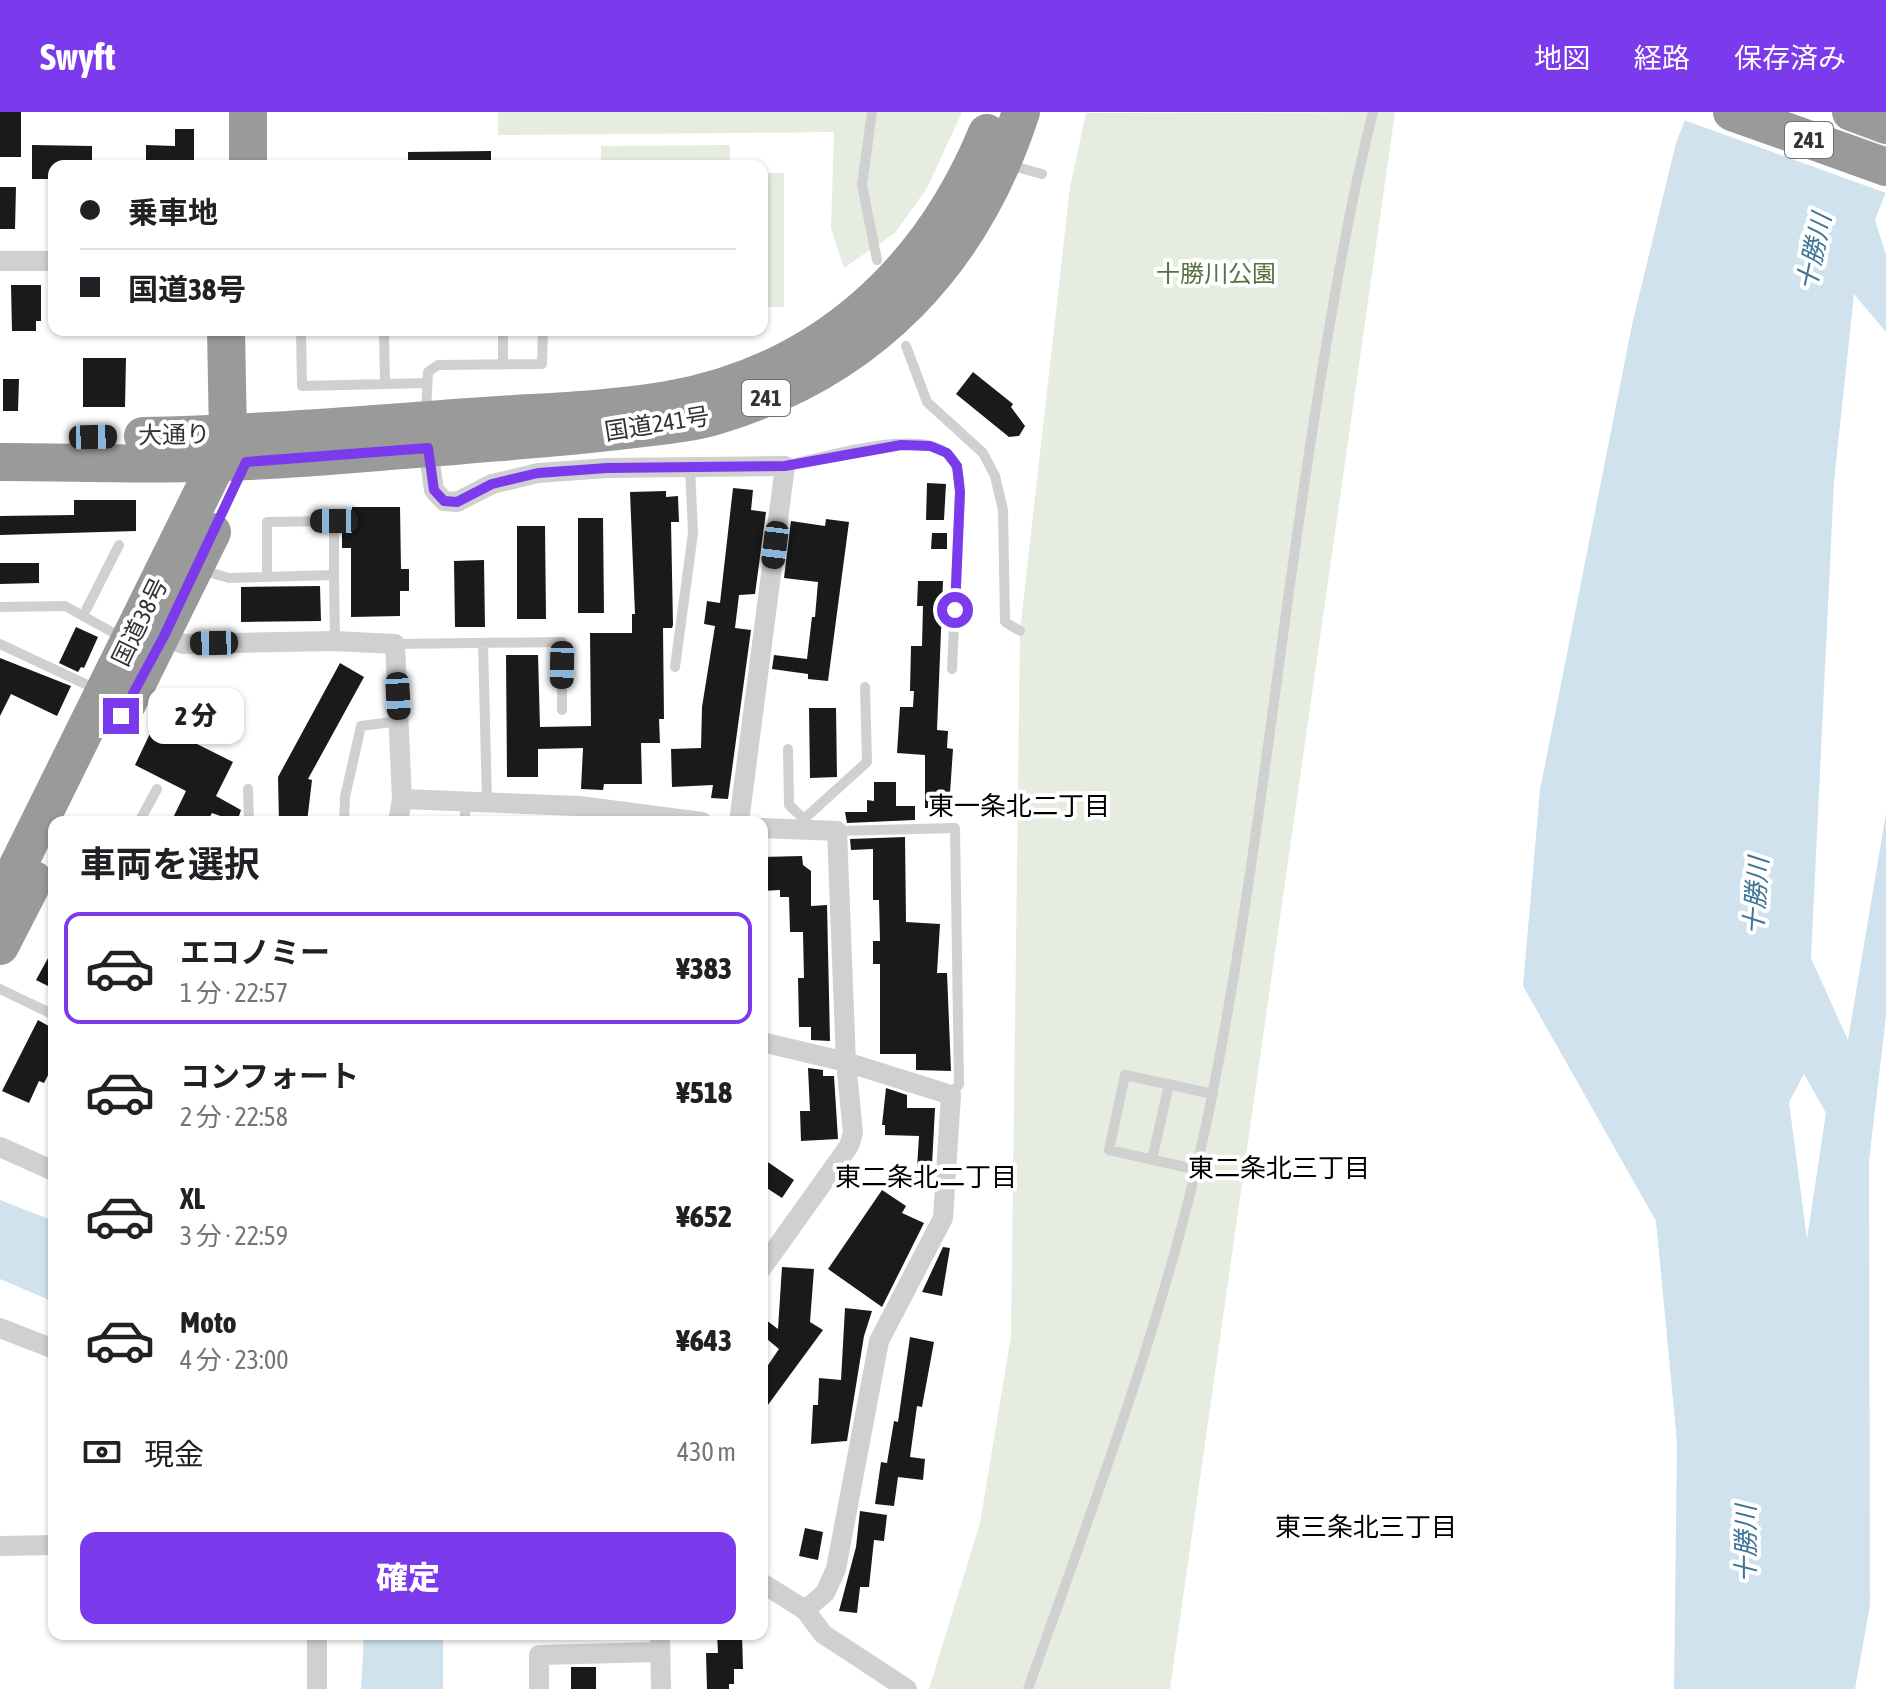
<!DOCTYPE html>
<html lang="ja">
<meta charset="utf-8">
<style>
:root{--surface:#fff;--page:#f2f2f2;--text:#202124;--muted:#757577;--line:#e0e0e0;--accent:#7c3aed}
body{margin:0;font-family:"Asap Condensed","Noto Sans JP",sans-serif;background:var(--page);color:var(--text);height:100vh;display:flex;flex-direction:column;font-size:30px;white-space:nowrap}
*{box-sizing:border-box;margin:0}
p{font-size:26px;color:var(--muted)}
.icon{flex:none;width:44px;height:44px;fill:none;stroke:currentColor;stroke-width:2;stroke-linecap:round;stroke-linejoin:round}
.map{position:relative;flex:1;overflow:hidden}
.details{position:absolute;left:48px;top:704px;width:720px;height:824px;display:flex;flex-direction:column;background:var(--surface);border-radius:16px;box-shadow:0 2px 6px #0004}
.details>*{flex:none}
.hud{position:absolute;left:48px;top:48px;width:720px;height:176px;border-radius:16px;box-shadow:0 2px 6px #0004;display:grid;align-content:center;height:176px;padding:0 32px;background:var(--surface)}
.end{position:absolute;width:36px;height:36px;margin:-18px;border:10px solid #7c3aed;background:#fff;box-shadow:0 0 0 4px #fff}
.from{border-radius:50%}
.bubble{position:absolute;height:56px;border-radius:16px;background:var(--surface);box-shadow:0 2px 6px #0004;font-size:26px;font-weight:800;line-height:56px;text-align:center}
.car{position:absolute;width:24px;height:48px;margin:-24px -12px;border-radius:10px;box-shadow:0 0 6px 2px #0007;background:linear-gradient(#222 24%,#8ab4d8 0 40%,#222 0 76%,#8ab4d8 0 86%,#222 0)}
.hud b{display:flex;align-items:center;gap:28px;height:76px;font-size:30px}
.hud b+b{border-top:2px solid var(--line)}
.hud i{width:20px;height:20px;background:var(--text)}
ul{padding:0;list-style:none}
li{display:flex;align-items:center;gap:24px;height:112px;margin:0 16px 12px;padding:0 16px;border:4px solid transparent;border-radius:16px}
li div{flex:1}
li b{display:block;font-size:30px}
li em{font-style:normal;font-weight:800}
li.current{border-color:var(--accent)}
li>.icon{width:72px;height:72px;stroke-width:1.5}
h2{padding:0 32px;font-size:36px;line-height:96px}
.pay{display:flex;align-items:center;gap:20px;height:88px;padding:0 32px;font-size:30px}
.pay p{margin-inline-start:auto}
.primary-button{display:flex;gap:16px;margin-top:auto;padding:16px 32px}
.primary-button a{flex:1;height:92px;border-radius:16px;background:var(--accent);color:#fff;font-size:32px;font-weight:800;line-height:92px;text-align:center}
header{display:flex;align-items:center;gap:48px;box-sizing:border-box;height:112px;padding:0 40px;background:var(--accent);color:#fff}
header strong{font-size:38px}
nav{display:flex;gap:44px;margin-inline-start:auto;font-size:28px}
.map>svg:first-child{display:block}
.green{fill:#e6ecdf}
.water{fill:#cfe2ee;fill-rule:evenodd}
.pier{fill:#fff}
.building{fill:#1a1a1a}
.lines{fill:none;stroke-linecap:round;stroke-linejoin:round}
.lane{stroke:#d0d0d0;stroke-width:10}
.street{stroke:#d0d0d0;stroke-width:20}
.highway{stroke:#9a9a9a;stroke-width:38}
.route{stroke:#7c3aed;stroke-width:10}
.labels{text-anchor:middle;stroke-width:8;stroke-linejoin:round;paint-order:stroke}
.shield{fill:#fff;stroke:#707070;stroke-width:2}
.shield-label{font-size:22px;font-weight:bold;fill:#333}
.park-label{font-size:24px;fill:#56703f;stroke:#fff}
.street-label{font-size:24px;fill:#333;stroke:#fff}
.water-label{font-size:26px;font-style:italic;fill:#3f7597;stroke:#fff}
.neighbourhood-label{font-size:26px;fill:#000;stroke:#fff}
</style>
<header>
<strong>Swyft</strong>
<nav><a>地図</a><a>経路</a><a>保存済み</a></nav>
</header>
<div class="map">
<svg width="1886" height="1577" viewBox="0 0 1886 1577">
<rect width="100%" height="100%" fill="#fff"/>
<path class="green" d="M498,0h464l-35,76 -32,45 -51,35 -13,-40 3,-96 -336,3z
M1395,0l-225,1577h-241l51,-166 31,-187 9,-705 50,-444 16,-74z
M730,33v21h-129v-20z
M762,61h22v134h-22z
M601,218h130v5h-130z"/>
<path class="water" d="M1688,0l198,80 -11,28 11,35v77l-32,-38 -20,187 -23,477 37,82 38,-227v203l-17,145 1,444 -15,84h-181l3,-247 -21,-221 -133,-235 17,-196 92,-465 44,-182zM1804,962l22,39 -19,126 -18,-137z
M0,1088l54,21v81l-54,-23z
M364,1522h79v55h-82z"/>
<path class="pier" d="M1683,0h203v81l-205,-74z"/>
<path class="building" d="M0,0h21v45h-21z
M175,17h19v37h-48v-21l29,1z
M32,33l60,1v20h-38v13h-22z
M491,39v15h-83v-14z
M0,75h16l-1,42h-15z
M11,173h30v36h-5v10h-24z
M83,246h43l-1,49h-42z
M973,260l40,32 -2,3 14,19 -6,10 -10,1 -53,-43z
M3,267h16l-1,32h-15z
M927,371l19,1 -2,36h-18z
M733,376l20,2 -2,20 15,2 -11,82 -16,1 -4,33 16,2 -23,169 -17,-1 2,-13 -41,2 -1,-38 30,-1 1,-41 13,-81 -11,-2 3,-23 13,2z
M666,379v6l12,-1 1,26h-8l2,103 -1,3h-9l1,91h-5l1,24h-19l1,41h-38l-1,6 -22,-1 2,-41 -45,1v28h-31l-1,-122h32l2,72 51,-1 -1,-93h42v-19h3l-5,-122z
M74,388h62v31l-136,4v-19l74,-1z
M352,395h48l1,62h8v22h-9v25l-49,1v-69h-9v-15h10z
M578,406h25l1,95h-26z
M826,407l23,3 -21,159 -20,-2v-5l-36,-5 2,-14 33,4 5,-42h3l3,-35 -34,-4 7,-57 34,5z
M517,414h28l1,93h-29z
M932,421h15v16h-16z
M484,448l1,67h-30l-1,-66z
M0,451h39v20l-39,1z
M918,469h25l-6,149 11,1 -1,17 6,1 -4,59h-24v-53l-28,-2 3,-46h13l1,-16h-4l1,-45h11l1,-40h-6z
M320,474l1,35 -80,1v-35z
M76,515l22,10 -14,31 -3,-1 -3,5 -19,-9z
M0,546l71,28 -14,30 -46,-22 -11,22z
M340,551l24,14 -56,102 4,1 -5,42h-28l-1,-45z
M809,596h27l1,69 -27,1z
M155,611l78,39 -17,34 25,14 -4,12 -25,-9 -5,9h-36l15,-31 -51,-26z
M874,670h22v24h19v14l-68,3 -2,-11h22v-12l7,1z
M905,725l1,85 34,2 -3,49h10l4,98 -35,-1v-16h-36v-90h-7v-23h7l-1,-41h-6v-51l-22,1 -1,-11z
M802,744l1,9 8,6v35l16,-1 3,136 -19,-1v-13h-12l-1,-49h6l-1,-46h-13l-1,-35h-9v-7l-18,1v-34z
M54,835v42l-18,-9z
M38,908l16,9v35l-10,19 -5,-2 -10,22 -27,-12z
M808,956l15,2v6h11l4,63 -37,2 -1,-30h10z
M886,976l21,7v13h28l-4,76h-15l3,-48 -34,-1v-10h-3z
M762,1046l32,22 -12,18 -20,-13z
M882,1078l24,16 -4,7 22,10 -42,84 -54,-38z
M943,1135l7,1 -8,48 -20,-4z
M782,1155l32,2 -4,53 13,8 -61,83v-39l17,-25 -17,-14v-18l16,12z
M845,1196l27,3 -8,25 -17,105 -36,3 2,-39h5l1,-27 22,2z
M910,1225l24,5 -12,65 -5,-1 -7,51 15,2 -2,21 -25,-3 -4,29 -19,-2 6,-42 6,1 7,-42 4,1z
M860,1399l27,4 -3,26 -10,-1 -5,47h-9l-3,26 -18,-2 17,-64z
M805,1416l18,4 -5,28 -19,-4z
M717,1522h25l1,35h-9v15h-5v5h-22l-1,-36h12z
M571,1555h25v22h-25z"/>
<g class="lines">
<path class="lane" d="M872,0l-10,73 15,75
M1009,53l33,9
M301,218l1,56 125,-3
M384,218l1,54
M503,218v34
M906,234l21,56 56,51 12,23 8,34 2,112 15,9
M426,300l2,-40 10,-7 104,-1 1,-34
M785,354c37,-9 128,-36 160,-14 14,10 14,25 15,40l-8,177
M201,458l28,8 105,-3 1,66
M267,465v-55l67,-1v54
M0,495l65,-1 56,31
M83,504l36,-71
M483,531l4,158
M0,532l96,45
M395,532l167,-2v68
M675,555l18,-134 -3,-66
M788,637l1,56 15,14
M248,677l1,33
M139,710l18,-33
M344,710l1,-25 16,-71 38,-5
M464,710l3,-22
M794,716l73,-66 -2,-75
M837,719l118,-3 4,256 -8,11
M0,877l54,26
M1152,1048l17,-76
M1194,1057l-85,-19 16,-75 88,19
M1028,1577c70,-197 145,-392 185,-598 46,-234 68,-472 107,-708 15,-91 30,-181 53,-271"/>
<path class="street" d="M0,149h54
M428,336l6,42 10,11 13,1 35,-18 46,-11 69,-5 178,-2 -46,356
M164,524l19,8 152,-3 60,3 7,155 -4,23
M402,687l177,7 123,16
M762,716l75,3 9,231 7,71 -4,13 -87,122
M762,930l84,20 105,33 -8,123 -64,123 -43,228 -11,24 -20,17
M0,1035l54,24
M0,1216l54,21
M0,1434l54,-1
M762,1471l43,27 18,24 84,55
M317,1522v55
M660,1522l1,55
M539,1577v-34l121,-3"/>
<path class="highway" d="M248,0v54
M1732,0l154,55
M1851,0l35,13
M143,324c109,-2 217,-11 326,-19 66,-5 134,-6 199,-17 153,-27 261,-127 319,-267
M0,350c82,0 166,4 248,-1 69,-3 137,-10 206,-15 58,-5 116,-9 174,-16 30,-4 61,-6 90,-15 153,-46 254,-152 303,-303
M126,594l86,-174
M0,790l218,-441 10,-26 -2,-105
M0,834l34,-66"/>
</g>
<g class="lines">
<path class="route" d="M121,604l43,-80 82,-174 182,-14 6,42 10,11 13,1 35,-18 46,-11 69,-5 178,-2 116,-21 29,1 17,7 10,13 3,26 -5,118"/>
</g>
<g class="labels">
<g class="shield">
<rect x="1785" y="10" width="48" height="36" rx="6"/>
<rect x="742" y="268" width="48" height="36" rx="6"/>
</g>
<g class="shield-label">
<text x="1809" y="36">241</text>
<text x="766" y="294">241</text>
</g>
<g class="park-label">
<text x="1216" y="170">十勝川公園</text>
</g>
<g class="street-label">
<text transform="translate(657 312) rotate(-9)" y="8">国道241号</text>
<text transform="translate(174 323) rotate(-1)" y="8">大通り</text>
<text transform="translate(140 510) rotate(-64)" y="8">国道38号</text>
</g>
<g class="water-label">
<text transform="translate(1814 140) rotate(-78)" y="9">十勝川</text>
<text transform="translate(1756 784) rotate(-86)" y="9">十勝川</text>
<text transform="translate(1746 1432) rotate(-90)" y="9">十勝川</text>
</g>
<g class="neighbourhood-label">
<text x="1019" y="703">東一条北二丁目</text>
<text x="1279" y="1065">東二条北三丁目</text>
<text x="926" y="1074">東二条北二丁目</text>
<text x="1366" y="1424">東三条北三丁目</text>
</g>
</g>
</svg>
<i class="end from" style="left:955px;top:498px"></i>
<i class="end" style="left:121px;top:604px"></i>
<div class="bubble" style="left:148px;top:576px;width:96px">2 分</div>
<i class="car" style="left:93px;top:325px;rotate:89deg"></i>
<i class="car" style="left:334px;top:409px;rotate:270deg"></i>
<i class="car" style="left:775px;top:433px;rotate:187deg"></i>
<i class="car" style="left:214px;top:531px;rotate:269deg"></i>
<i class="car" style="left:562px;top:553px;rotate:181deg"></i>
<i class="car" style="left:398px;top:584px;rotate:177deg"></i>
<div class="hud">
<b><i class="from"></i>乗車地</b>
<b><i></i>国道38号</b>
</div>
<section class="details">
<h2>車両を選択</h2>
<ul>
<li class="current"><svg class="icon" aria-label="car" viewBox="0 0 24 24"><path d="M5 17H2v-5l4-1 3-4h7l3 4 3 1v5h-3M9 17h6M6 11h13"/><circle cx="7" cy="17" r="2"/><circle cx="17" cy="17" r="2"/></svg><div><b>エコノミー</b><p>1 分 · 22:57</p></div><em>¥383</em></li>
<li><svg class="icon" aria-label="car" viewBox="0 0 24 24"><path d="M5 17H2v-5l4-1 3-4h7l3 4 3 1v5h-3M9 17h6M6 11h13"/><circle cx="7" cy="17" r="2"/><circle cx="17" cy="17" r="2"/></svg><div><b>コンフォート</b><p>2 分 · 22:58</p></div><em>¥518</em></li>
<li><svg class="icon" aria-label="car" viewBox="0 0 24 24"><path d="M5 17H2v-5l4-1 3-4h7l3 4 3 1v5h-3M9 17h6M6 11h13"/><circle cx="7" cy="17" r="2"/><circle cx="17" cy="17" r="2"/></svg><div><b>XL</b><p>3 分 · 22:59</p></div><em>¥652</em></li>
<li><svg class="icon" aria-label="car" viewBox="0 0 24 24"><path d="M5 17H2v-5l4-1 3-4h7l3 4 3 1v5h-3M9 17h6M6 11h13"/><circle cx="7" cy="17" r="2"/><circle cx="17" cy="17" r="2"/></svg><div><b>Moto</b><p>4 分 · 23:00</p></div><em>¥643</em></li>
</ul>
<div class="pay"><svg class="icon" aria-label="cash" viewBox="0 0 24 24"><path d="M3 7h18v10H3z"/><circle cx="12" cy="12" r="2"/></svg>現金<p>430 m</p></div>
<div class="primary-button"><a>確定</a></div>
</section>
</div>
